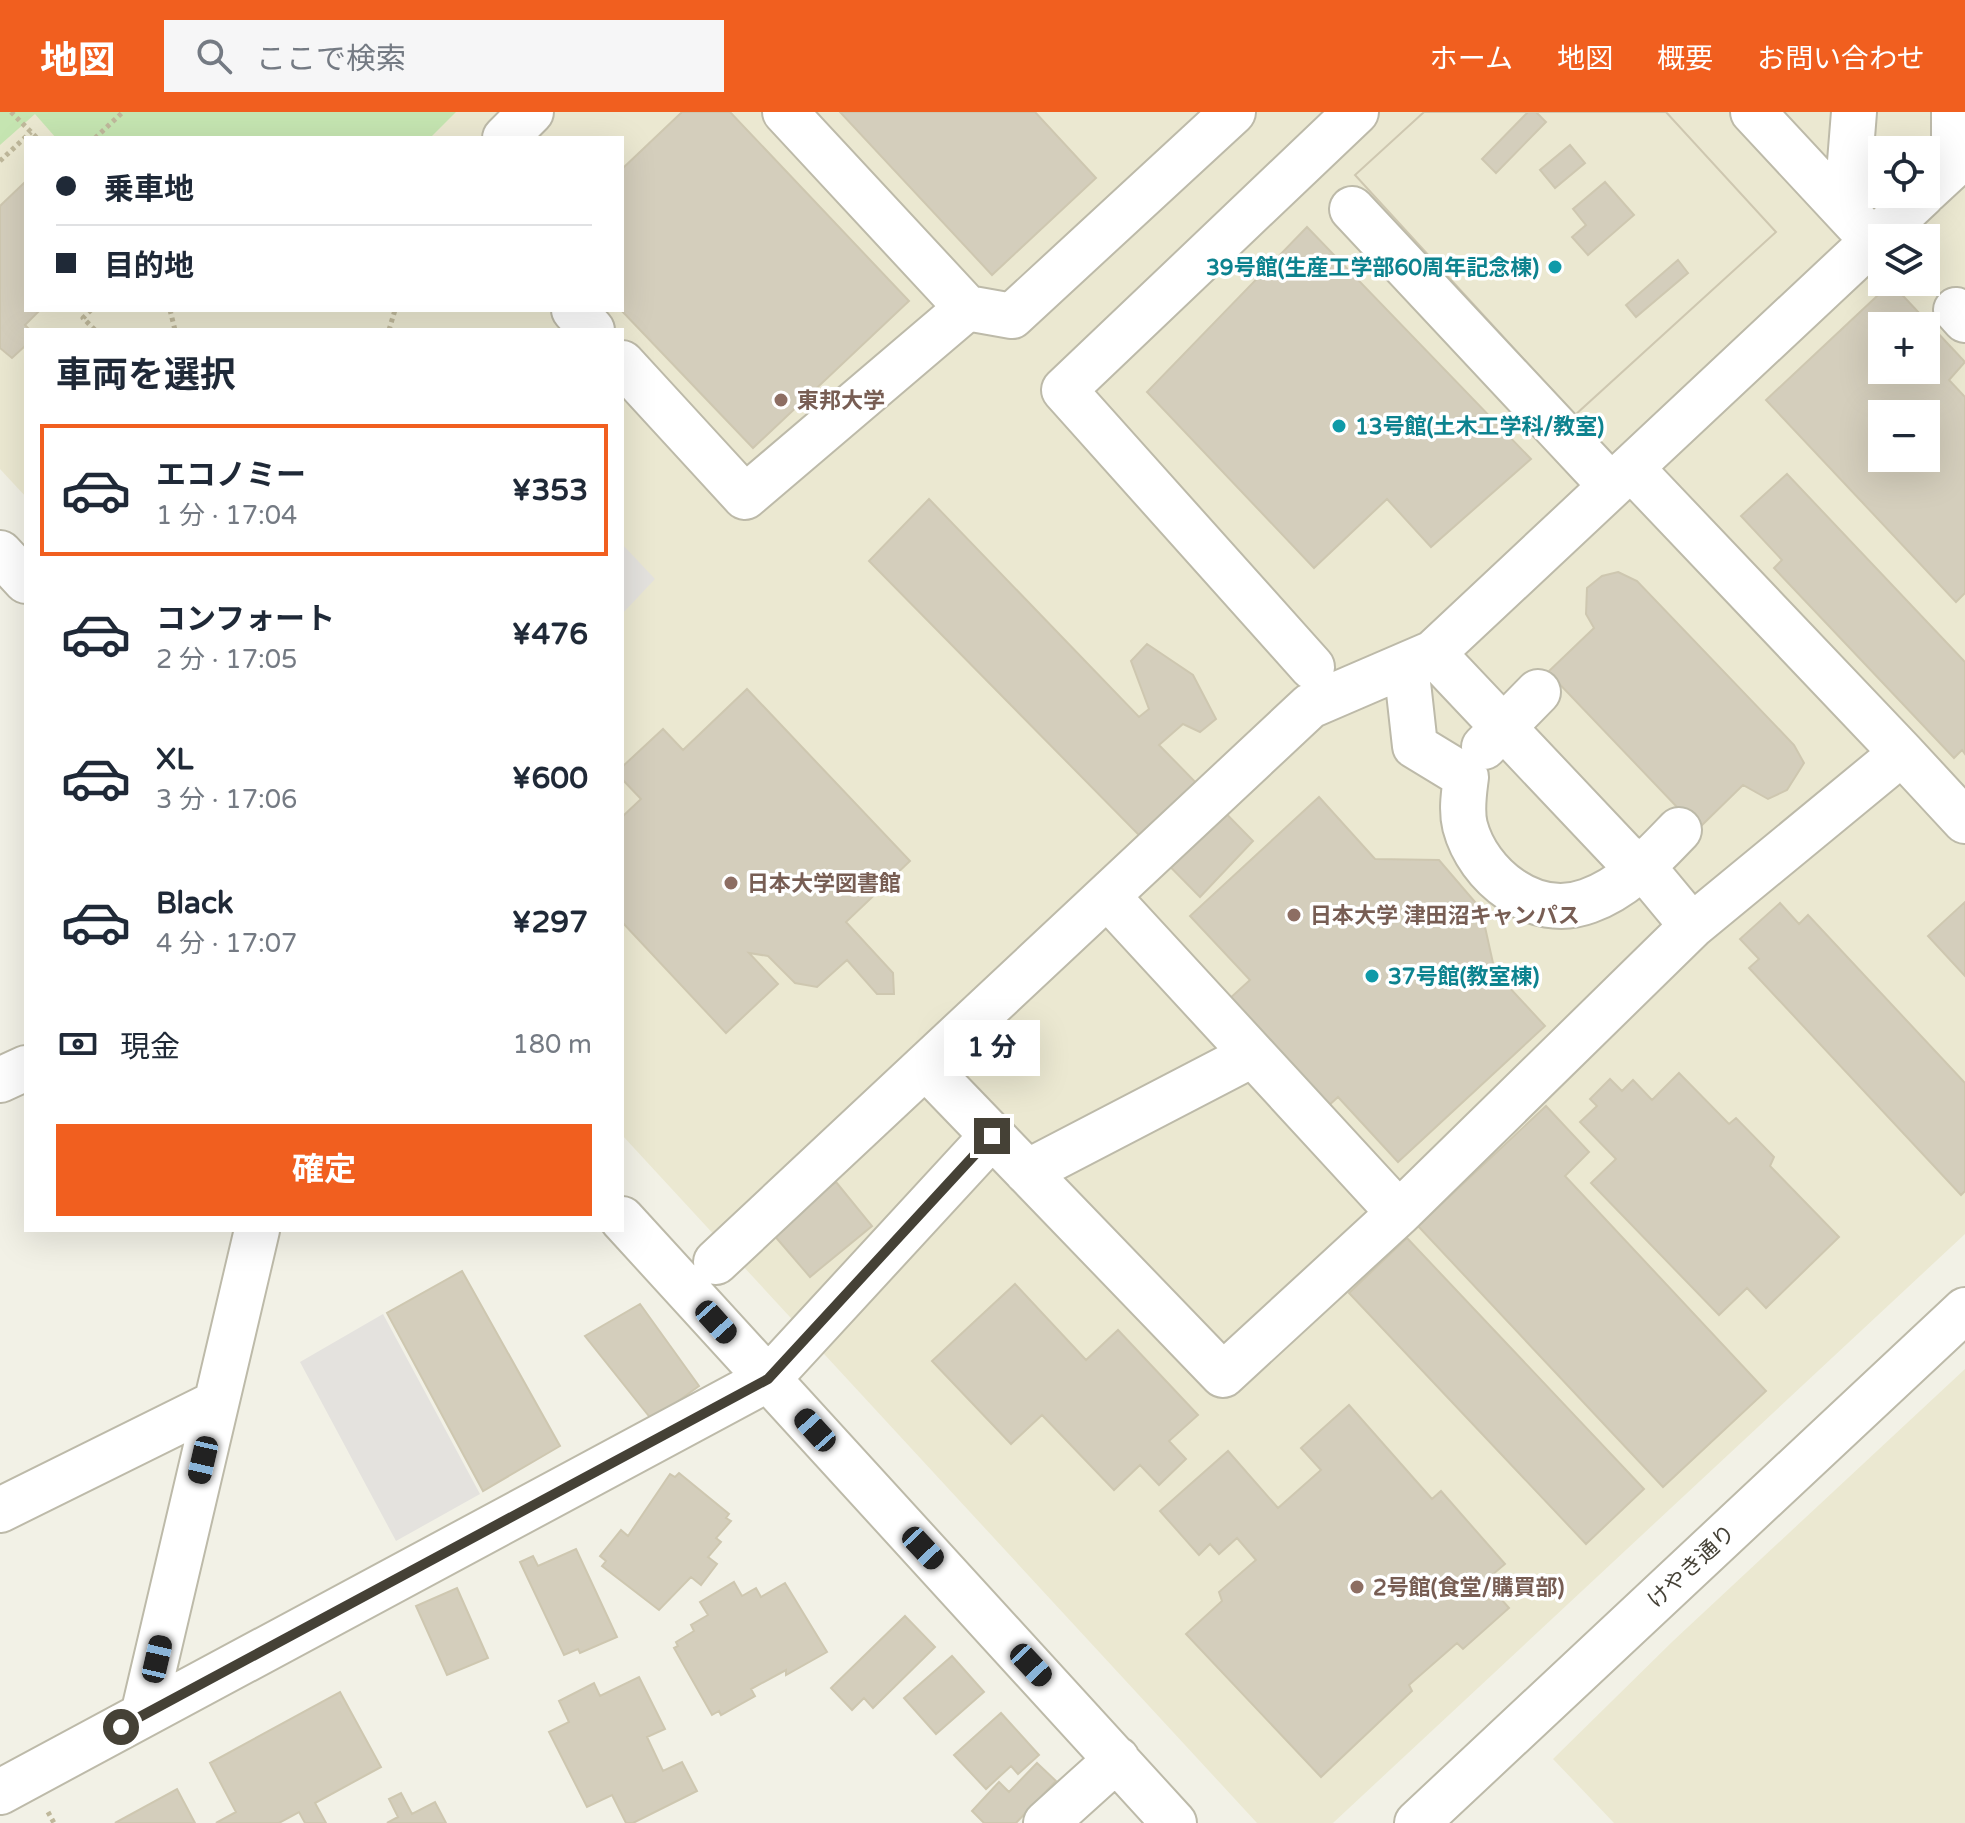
<!DOCTYPE html>
<html lang="ja">
<meta charset="utf-8">
<style>
:root{--surface:#fff;--page:#f6f6f7;--text:#1f2937;--muted:#747a83;--line:#e0e1e3;--accent:#f15f1f}
body{margin:0;font-family:"Varela Round","Noto Sans JP",sans-serif;background:var(--page);color:var(--text);height:100vh;display:flex;flex-direction:column;font-size:30px;white-space:nowrap}
*{box-sizing:border-box;margin:0}
p{font-size:26px;color:var(--muted)}
.icon{flex:none;width:44px;height:44px;fill:none;stroke:currentColor;stroke-width:2;stroke-linecap:round;stroke-linejoin:round}
.map{position:relative;flex:1;overflow:hidden}
.drawer{position:absolute;left:24px;top:216px;width:600px;height:904px;display:flex;flex-direction:column;background:var(--surface);border-radius:0px;box-shadow:0 8px 32px #0002}
.drawer>*{flex:none}
.top-card{position:absolute;left:24px;top:24px;width:600px;height:176px;border-radius:0px;box-shadow:0 8px 32px #0002;display:grid;align-content:center;height:176px;padding:0 32px;background:var(--surface)}
.controls{position:absolute;left:1868px;top:24px;display:grid;gap:16px}
.controls a{display:grid;place-items:center;width:72px;height:72px;border-radius:0px;background:var(--surface);box-shadow:0 8px 32px #0002;font-size:40px}
.end{position:absolute;width:36px;height:36px;margin:-18px;border:10px solid #454136;background:#fff;box-shadow:0 0 0 4px #fff}
.from{border-radius:50%}
.bubble{position:absolute;height:56px;border-radius:0px;background:var(--surface);box-shadow:0 8px 32px #0002;font-size:26px;font-weight:700;line-height:56px;text-align:center}
.car{position:absolute;width:24px;height:48px;margin:-24px -12px;border-radius:10px;box-shadow:0 0 6px 2px #0007;background:linear-gradient(#222 24%,#8ab4d8 0 40%,#222 0 76%,#8ab4d8 0 86%,#222 0)}
.top-card b{display:flex;align-items:center;gap:28px;height:76px;font-size:30px}
.top-card b+b{border-top:2px solid var(--line)}
.top-card i{width:20px;height:20px;background:var(--text)}
ul{padding:0;list-style:none}
li{display:flex;align-items:center;gap:24px;height:132px;margin:0 16px 12px;padding:0 16px;border:4px solid transparent;border-radius:0px}
li div{flex:1}
li b{display:block;font-size:30px}
li em{font-style:normal;font-weight:700}
li.selected{border-color:var(--accent)}
li>.icon{width:72px;height:72px;stroke-width:1.5}
h2{padding:0 32px;font-size:36px;line-height:96px}
.pay{display:flex;align-items:center;gap:20px;height:88px;padding:0 32px;font-size:30px}
.pay p{margin-inline-start:auto}
.cta{display:flex;gap:16px;margin-top:auto;padding:16px 32px}
.cta a{flex:1;height:92px;border-radius:0px;background:var(--accent);color:#fff;font-size:32px;font-weight:700;line-height:92px;text-align:center}
header{display:flex;align-items:center;gap:48px;box-sizing:border-box;height:112px;padding:0 40px;background:var(--accent);color:#fff}
header strong{font-size:38px}
nav{display:flex;gap:44px;margin-inline-start:auto;font-size:28px}
.search{width:560px;height:72px;background:var(--page);display:flex;align-items:center;gap:20px;box-sizing:border-box;padding:0 28px;border-radius:0px;color:var(--muted);font-size:30px}
.map>svg:first-child{display:block}
.education{fill:#ebe8d1;fill-rule:evenodd}
.green{fill:#c5e5b1}
.parking{fill:#e4e2de}
.building{fill:#d4cebc;stroke:#cec7b0;stroke-width:2;fill-rule:evenodd}
.lines{fill:none;stroke-linecap:round;stroke-linejoin:round}
.minor-casing{stroke:#bdbaa9;stroke-width:48}
.path{stroke:#bfb89b;stroke-width:5;stroke-dasharray:4 4;stroke-linecap:butt}
.minor{stroke:#fff;stroke-width:44}
.route{stroke:#454136;stroke-width:10}
.culture-dot{fill:#0f9aa8;stroke:#fff;stroke-width:3}
.education-dot{fill:#8d6e63;stroke:#fff;stroke-width:3}
.labels{text-anchor:middle;stroke-width:7;stroke-linejoin:round;paint-order:stroke}
.culture-label{font-size:22px;font-weight:bold;fill:#0d838f;stroke:#fff;text-anchor:start}
.education-label{font-size:22px;font-weight:bold;fill:#785e54;stroke:#fff;text-anchor:start}
.street-label{font-size:22px;fill:#454136;stroke:#fff}
</style>
<header>
<strong>地図</strong>
<div class="search"><svg class="icon" aria-label="search" viewBox="0 0 24 24"><circle cx="10" cy="10" r="6"/><path d="M15 15l6 6"/></svg>ここで検索</div>
<nav><a>ホーム</a><a>地図</a><a>概要</a><a>お問い合わせ</a></nav>
</header>
<div class="map">
<svg width="1965" height="1711" viewBox="0 0 1965 1711">
<rect width="100%" height="100%" fill="#f2f1e6"/>
<path class="education" d="M0,0h1965v1122l-632,589h-76l-635,-688v-805h-596v167l-26,-28zM26,26h596v172h-596zM1882,38h44v44h-44zM1882,126h44v44h-44zM1882,214h44v44h-44zM1882,302h44v44h-44z
M1965,1257v454h-351l-61,-64 120,-118z"/>
<path class="green" d="M0,0h456l-26,26h-374l-21,-24 -35,31z"/>
<path class="parking" d="M622,432l33,35 -33,35z
M383,1202l97,180 -84,47 -96,-179z"/>
<path class="building" d="M682,0h48l179,189 -156,147 -132,-138 1,-141z
M840,0h195l61,66 -104,97z
M1424,0h242l110,120 -201,183 -220,-240z
M1424,0h104l-46,47 14,14 50,-51 -10,-10h130l110,120 -201,183 -220,-240zM1570,33l15,18 -30,25 -15,-18zM1605,70l29,33 -46,40 -16,-18 14,-12 -13,-16zM1678,148l10,13 -52,44 -10,-12z
M26,69v129h14l-15,15 5,5h-4v15l-14,13 -12,-10v-142z
M1307,115l224,232 -100,88 -44,-48 -73,69 -167,-176z
M1891,171l74,79 -16,18 16,17v196l-9,9 -190,-202zM1882,214h44v44h-44zM1882,302h44v44h-44z
M1787,362l178,188v92l-3,-4 -8,8 -180,-190 8,-8 -41,-44z
M929,387l210,218 10,-8 -18,-48 16,-17 46,31 23,44 -16,13 -17,-8 -24,21 94,96 -53,56 -331,-336z
M1618,460l19,9 157,164 10,18 -17,27 -19,9 -25,-14 -45,44 -150,-157 46,-44 -8,-14 1,-26 15,-12z
M747,577l163,172 -64,61 47,51 1,21h-17l-30,-34 -30,27 -22,-4 -27,-27 -19,-3 29,31 -52,49 -104,-111v-105l19,-18 -19,-20v-12l41,-38 20,21z
M1319,685l56,62 64,1 42,49 14,63 50,54 -147,136 -60,-65 -23,21 -99,-107 34,-31 -60,-64z
M1965,790v74l-37,-40z
M1780,791l19,21 9,-9 157,168v108l-4,4 -212,-227 10,-9 -19,-20z
M1679,961l50,51 7,-6 38,39 -4,9 69,71 -73,71 -19,-20 -28,27 -128,-132 25,-24 -36,-37 17,-16 -7,-7 20,-20 12,12 11,-11 19,20z
M1546,994l43,46 -24,24 201,215 -103,96 -245,-261z
M836,1070l36,44 -62,51 -37,-43z
M1407,1126l237,251 -58,55 -237,-251z
M462,1159l98,175 -77,45 -96,-178z
M1015,1172l71,76 32,-30 80,85 -29,26 17,18 -27,26 -19,-20 -26,25 -72,-75 -31,29 -79,-83z
M640,1192l59,82 -47,34 -67,-84z
M1349,1293l83,94 9,-8 64,73 -20,17 24,27 -46,41 -6,-6 -48,42 3,6 -91,86 -135,-143 36,-33 -3,-9 37,-32 -19,-22 -18,16 -9,-10 -11,11 -39,-44 68,-60 50,57 43,-38 -20,-22z
M679,1361l50,41 -3,4 5,3 -15,17 5,4 -13,15 9,7 -16,21 -10,-8 -32,33 -57,-44 4,-5 -6,-5 21,-26 7,6 42,-62 5,3z
M576,1437l41,88 -37,16 -2,-4 -14,6 -44,-93 13,-6 5,10z
M734,1470l8,14 14,-8 5,9 24,-14 42,69 -41,23v-5l-35,19 4,7 -34,19 -2,-4 -7,4 -38,-67 4,-2 -2,-4 18,-11 -3,-6 17,-10 -8,-13z
M457,1476l31,70 -41,17 -31,-69z
M905,1504l30,31 -62,61 -9,-10 -12,12 -21,-22z
M952,1544l32,36 -48,42 -32,-36z
M639,1565l26,52 -18,8 16,34 19,-9 15,29 -64,32h-7l-14,-28 -25,12 -38,-75 20,-10 -10,-21 35,-18 6,13z
M340,1580l41,75 -66,36 11,20h-21l-6,-11 -20,11h-63l20,-11 -26,-49z
M1001,1601l38,42 -21,19 -7,-8 -25,23 -32,-34z
M1037,1651l19,18 -40,42h-32l-12,-12 27,-29 10,10z
M177,1677l18,34h-80z
M401,1681l11,21 23,-12 11,21h-59l11,-6 -9,-18z"/>
<g class="lines">
<defs>
<path id="minor" d="M785,0l182,196
M1753,0l120,129
M505,26l26,-26
M1926,79l28,-26v-53
M1352,97l259,277
M1846,100l8,-100
M574,198l18,20
M1956,198l9,10
M622,251l123,134 222,-189 45,8 221,-204
M0,441l26,28
M1433,541l191,202 19,12 49,59
M1406,553l9,81 51,31c-2,16 -5,33 -1,49 13,50 69,95 123,75 37,-13 65,-44 91,-71
M1312,555l-248,-277 292,-278
M1484,635l54,-55
M1902,641l63,68
M1107,784l292,317
M926,955l297,308 176,-162 293,-287 210,-173 -270,-284
M0,968l26,-12
M1027,1060l225,-117
M622,1107l552,604
M716,1150l594,-556 123,-53 490,-459
M0,1398l216,-107
M143,1603l114,-485
M0,1680l768,-413 224,-243
M1046,1711l71,-64
M1417,1711l548,-513"/>
</defs>
<use href="#minor" class="minor-casing"/>
<path class="path" d="M11,0l26,26
M95,26l28,-26
M0,49l31,-29
M91,198l-8,8 12,12
M170,198l5,20
M389,218l6,-20
M48,1700l6,11"/>
<use href="#minor" class="minor"/>
</g>
<g class="lines">
<path class="route" d="M121,1615l647,-348 224,-243"/>
</g>
<g class="culture-dot">
<circle cx="1555" cy="155" r="8"/>
<circle cx="1339" cy="314" r="8"/>
<circle cx="1372" cy="864" r="8"/>
</g>
<g class="education-dot">
<circle cx="781" cy="288" r="8"/>
<circle cx="731" cy="771" r="8"/>
<circle cx="1294" cy="803" r="8"/>
<circle cx="1357" cy="1475" r="8"/>
</g>
<g class="labels">
<g class="culture-label">
<text x="1539" y="163" text-anchor="end">39号館(生産工学部60周年記念棟)</text>
<text x="1355" y="322">13号館(土木工学科/教室)</text>
<text x="1388" y="872">37号館(教室棟)</text>
</g>
<g class="education-label">
<text x="797" y="296">東邦大学</text>
<text x="747" y="779">日本大学図書館</text>
<text x="1310" y="811">日本大学 津田沼キャンパス</text>
<text x="1373" y="1483">2号館(食堂/購買部)</text>
</g>
<g class="street-label">
<text transform="translate(1691 1454) rotate(-43)" y="8">けやき通り</text>
</g>
</g>
</svg>
<div class="controls">
<a><svg class="icon" aria-label="locate" viewBox="0 0 24 24"><circle cx="12" cy="12" r="6"/><path d="M12 2v4M12 18v4M2 12h4M18 12h4"/></svg></a>
<a><svg class="icon" aria-label="layers" viewBox="0 0 24 24"><path d="M12 4l9 5-9 5-9-5zM3 14l9 5 9-5"/></svg></a>
<a>+</a>
<a>−</a>
</div>
<i class="end from" style="left:121px;top:1615px"></i>
<i class="end" style="left:992px;top:1024px"></i>
<div class="bubble" style="left:944px;top:908px;width:96px">1 分</div>
<i class="car" style="left:716px;top:1210px;rotate:138deg"></i>
<i class="car" style="left:815px;top:1318px;rotate:318deg"></i>
<i class="car" style="left:203px;top:1348px;rotate:193deg"></i>
<i class="car" style="left:923px;top:1436px;rotate:137deg"></i>
<i class="car" style="left:157px;top:1547px;rotate:13deg"></i>
<i class="car" style="left:1031px;top:1553px;rotate:137deg"></i>
<div class="top-card">
<b><i class="from"></i>乗車地</b>
<b><i></i>目的地</b>
</div>
<section class="drawer">
<h2>車両を選択</h2>
<ul>
<li class="selected"><svg class="icon" aria-label="car" viewBox="0 0 24 24"><path d="M5 17H2v-5l4-1 3-4h7l3 4 3 1v5h-3M9 17h6M6 11h13"/><circle cx="7" cy="17" r="2"/><circle cx="17" cy="17" r="2"/></svg><div><b>エコノミー</b><p>1 分 · 17:04</p></div><em>¥353</em></li>
<li><svg class="icon" aria-label="car" viewBox="0 0 24 24"><path d="M5 17H2v-5l4-1 3-4h7l3 4 3 1v5h-3M9 17h6M6 11h13"/><circle cx="7" cy="17" r="2"/><circle cx="17" cy="17" r="2"/></svg><div><b>コンフォート</b><p>2 分 · 17:05</p></div><em>¥476</em></li>
<li><svg class="icon" aria-label="car" viewBox="0 0 24 24"><path d="M5 17H2v-5l4-1 3-4h7l3 4 3 1v5h-3M9 17h6M6 11h13"/><circle cx="7" cy="17" r="2"/><circle cx="17" cy="17" r="2"/></svg><div><b>XL</b><p>3 分 · 17:06</p></div><em>¥600</em></li>
<li><svg class="icon" aria-label="car" viewBox="0 0 24 24"><path d="M5 17H2v-5l4-1 3-4h7l3 4 3 1v5h-3M9 17h6M6 11h13"/><circle cx="7" cy="17" r="2"/><circle cx="17" cy="17" r="2"/></svg><div><b>Black</b><p>4 分 · 17:07</p></div><em>¥297</em></li>
</ul>
<div class="pay"><svg class="icon" aria-label="cash" viewBox="0 0 24 24"><path d="M3 7h18v10H3z"/><circle cx="12" cy="12" r="2"/></svg>現金<p>180 m</p></div>
<div class="cta"><a>確定</a></div>
</section>
</div>
